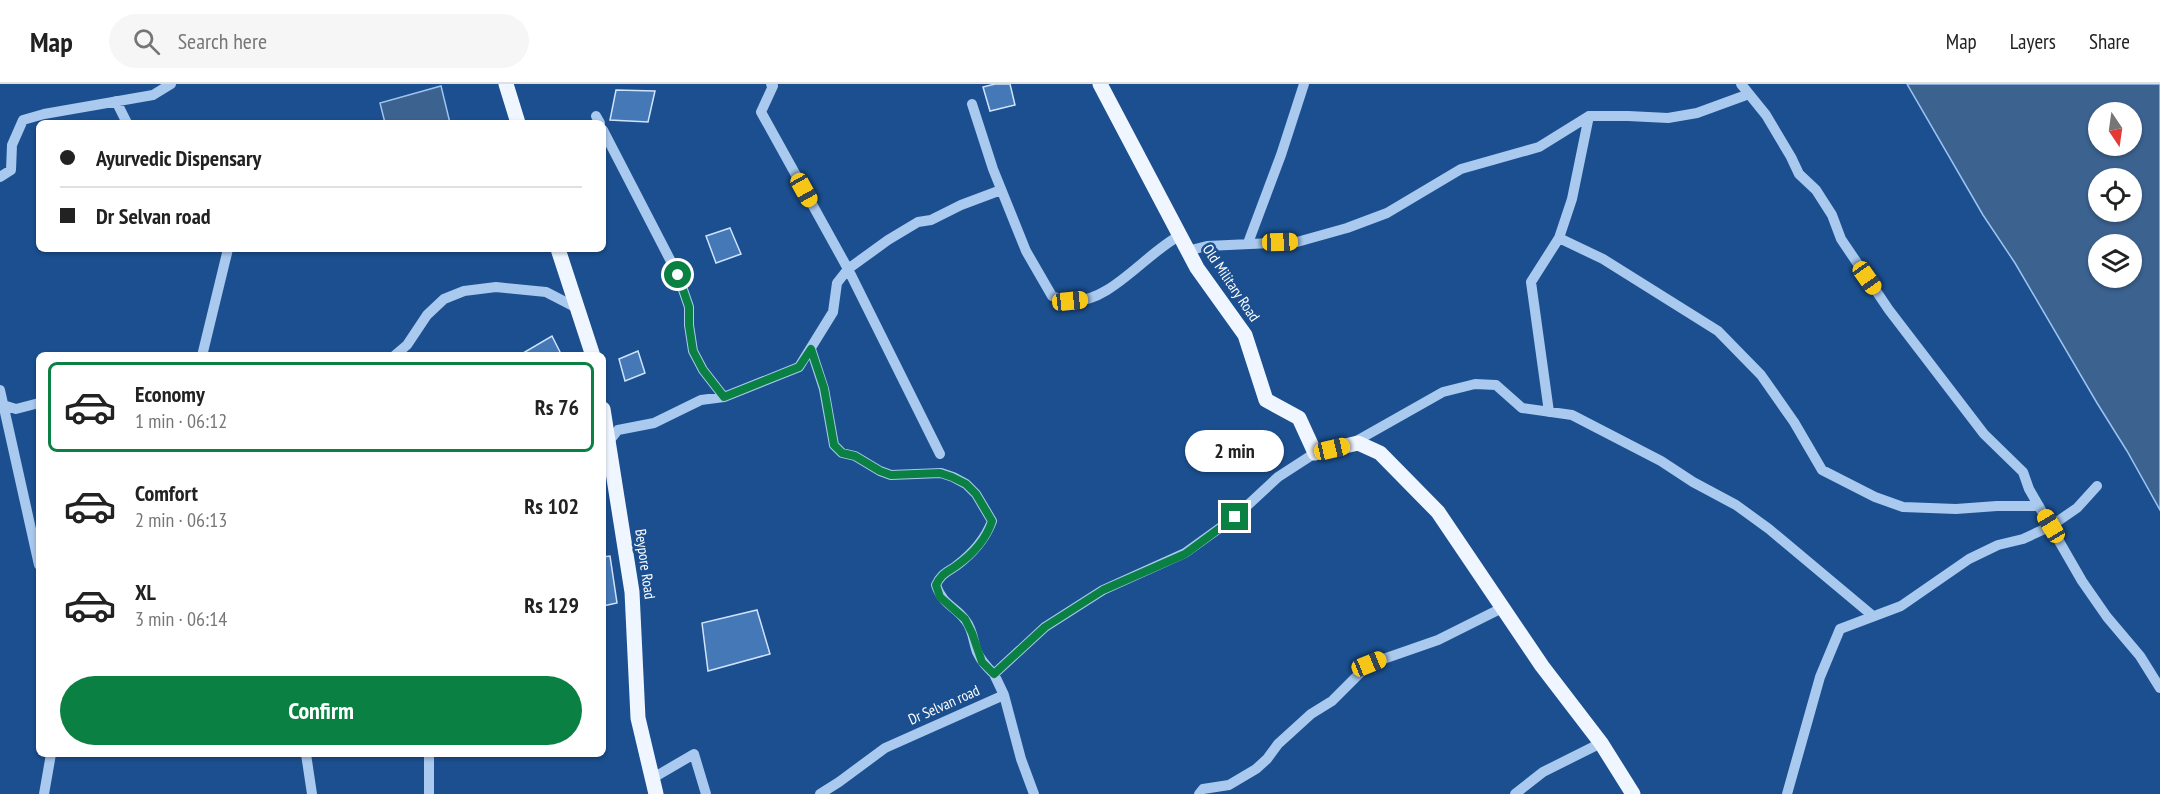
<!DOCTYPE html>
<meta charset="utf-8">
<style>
:root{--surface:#fff;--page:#f6f6f6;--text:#222;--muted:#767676;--line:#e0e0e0;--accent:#0b8043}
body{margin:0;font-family:"PT Sans Narrow",sans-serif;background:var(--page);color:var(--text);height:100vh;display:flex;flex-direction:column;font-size:22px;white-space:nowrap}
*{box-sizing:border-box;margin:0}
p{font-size:20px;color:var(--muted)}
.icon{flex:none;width:33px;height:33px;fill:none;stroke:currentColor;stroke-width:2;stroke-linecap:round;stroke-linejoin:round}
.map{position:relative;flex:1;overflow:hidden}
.panel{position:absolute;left:36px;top:268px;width:570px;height:405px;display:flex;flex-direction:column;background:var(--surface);border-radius:9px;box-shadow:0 2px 4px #0004}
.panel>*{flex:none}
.hud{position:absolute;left:36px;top:36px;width:570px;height:132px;border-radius:9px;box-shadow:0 2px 4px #0004;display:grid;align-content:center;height:132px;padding:0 24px;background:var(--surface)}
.needle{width:39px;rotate:167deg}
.tools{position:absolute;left:2088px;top:18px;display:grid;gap:12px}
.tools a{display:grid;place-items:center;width:54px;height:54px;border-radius:50%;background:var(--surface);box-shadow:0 2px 4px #0004;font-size:30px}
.end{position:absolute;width:27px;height:27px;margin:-14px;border:8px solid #0b8043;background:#fff;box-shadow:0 0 0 3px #fff}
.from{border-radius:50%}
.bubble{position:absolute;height:42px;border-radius:21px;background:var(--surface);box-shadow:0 2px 4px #0004;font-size:20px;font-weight:600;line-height:42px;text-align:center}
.car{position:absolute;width:18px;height:36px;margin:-18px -9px;border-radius:8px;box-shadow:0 0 4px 2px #0007;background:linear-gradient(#f5c518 24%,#345 0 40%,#f5c518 0 76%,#345 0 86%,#f5c518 0)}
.hud b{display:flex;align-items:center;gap:21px;height:57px;font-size:22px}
.hud b+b{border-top:2px solid var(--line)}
.hud i{width:15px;height:15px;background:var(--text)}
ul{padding:10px 0 0;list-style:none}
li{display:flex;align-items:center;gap:18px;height:90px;margin:0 12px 9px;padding:0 12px;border:3px solid transparent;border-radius:9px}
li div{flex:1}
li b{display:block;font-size:22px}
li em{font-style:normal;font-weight:600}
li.on{border-color:var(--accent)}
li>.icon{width:54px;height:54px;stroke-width:1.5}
.cta{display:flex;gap:12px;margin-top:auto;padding:12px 24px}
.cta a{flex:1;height:69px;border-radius:36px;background:var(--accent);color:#fff;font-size:24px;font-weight:600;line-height:69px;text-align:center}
header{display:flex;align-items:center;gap:36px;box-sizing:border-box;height:84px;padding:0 30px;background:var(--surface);border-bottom:2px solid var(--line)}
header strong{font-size:28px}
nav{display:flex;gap:33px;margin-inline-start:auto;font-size:21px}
.search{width:420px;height:54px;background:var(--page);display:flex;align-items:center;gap:15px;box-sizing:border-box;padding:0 21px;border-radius:33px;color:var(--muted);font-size:22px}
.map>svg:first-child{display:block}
.water{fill:#3c6290;stroke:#9cc4f0;stroke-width:1.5;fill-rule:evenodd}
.building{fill:#4478b7;stroke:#cfe3fa;stroke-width:1.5}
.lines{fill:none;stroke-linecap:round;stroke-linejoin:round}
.minor{stroke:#a9c9ee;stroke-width:10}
.major{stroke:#f0f6ff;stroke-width:15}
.route{stroke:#0b8043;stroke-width:8}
.labels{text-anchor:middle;stroke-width:5;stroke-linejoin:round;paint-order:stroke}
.street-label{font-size:15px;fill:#fff;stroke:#1b4f8f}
</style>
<header>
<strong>Map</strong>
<div class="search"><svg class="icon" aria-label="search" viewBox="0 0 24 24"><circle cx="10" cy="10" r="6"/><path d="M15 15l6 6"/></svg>Search here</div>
<nav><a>Map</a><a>Layers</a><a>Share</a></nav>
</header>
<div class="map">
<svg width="2160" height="710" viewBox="0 0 2160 710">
<rect width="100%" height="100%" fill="#1b4f8f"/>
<path class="water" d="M1907,0h253v426l-33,-59 -30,-48 -82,-140 -32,-48zM2098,28h34v34h-34zM2098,94h34v34h-34zM2098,160h34v34h-34z
M441,2l9,37h-65l-5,-20z"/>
<path class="building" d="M995,0h15l5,21 -25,6 -7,-24z
M616,6l39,1 -7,31 -38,-2z
M730,144l11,26 -25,9 -10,-27z
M552,252l10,20h-44z
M638,267l7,22 -20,8 -6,-22z
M610,472l7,47 -14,3v-49z
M757,526l13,44 -62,17 -6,-48z"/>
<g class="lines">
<path class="minor" d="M771,0l2,2 -12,26 87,157 92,185
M1741,0l25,31 25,42 8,17 17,16 16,25 9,24 48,71 95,124 39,38 6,17 53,92 25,36 33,39 20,32
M116,17l11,22
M972,20l21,65 33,82 26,45c5,2 12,5 18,5 39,3 75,-47 109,-65
M596,32l4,7
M603,46l75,145 11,32v18l4,26 10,19 21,27
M0,93l11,-7 1,-25 11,-25 21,-6 109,-19 18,-11
M1559,154l44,21 115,72 43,44 33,47 28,48 53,27 28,10 53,2 41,-3h42
M1248,159l33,-88 23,-71
M1187,167l20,-5 90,-4 50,-14 40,-15 74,-44 78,-22 50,-31
M811,265l13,40 10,56 8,8 13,3 25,15 11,4 50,-2 12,4 13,7 10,10 16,27c-7,19 -20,33 -36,45 -10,7 -15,8 -20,19 7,21 20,21 30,36 7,9 7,20 11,31 4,9 10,15 17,22
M202,272l26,-107
M394,272l13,-11 20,-30 17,-16 20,-8 32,-4 50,5 31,16
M0,306l39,175
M3,321l13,4 23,-6
M1549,328l-18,-130 28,-44 13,-39 17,-83h39l40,2 29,-5 52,-19
M1351,360l92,-52 32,-8 21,1 26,23 50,7 89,46 32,21 43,23 33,24 104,87
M610,363v-7l8,-10 36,-7 47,-23 23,-3 75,-30 34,-55 4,-29 11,-14 40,-29 30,-18 13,-2 30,-15 40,-15
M1004,611l17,64 13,35
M306,670l6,40
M653,694l41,-24 12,40
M44,710l7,-40
M429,710v-40
M820,710l19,-12 46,-34 119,-53 -10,-21 51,-47 58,-37 82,-37 50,-36 43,-40 37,-24
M1199,710l4,-5 26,-4 27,-16 11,-10 11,-15 33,-30 21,-13 37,-37 69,-24 64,-32
M1515,710l28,-22 58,-29
M1787,710l33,-117 20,-48 61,-23 68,-47 29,-14 25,-6 28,-13 26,-18 20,-22"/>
<path class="major" d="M506,0l12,39
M1100,0l97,184 48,67 21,65 33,18 16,35 43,-10 22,10 58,59 104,154 59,77 32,51
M558,165l35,107
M603,325l29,183 6,126 18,76"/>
</g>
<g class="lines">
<path class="route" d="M678,191l11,32v18l4,26 10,19 21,27 75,-30 12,-18 13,39 10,57 8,8 13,3 25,15 11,4 49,-2 12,4 14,7 10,10 16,27c-6,19 -19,33 -36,45 -10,7 -15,8 -20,19l4,12 25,22 7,14 10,29 12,12 51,-47 58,-37 82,-36 50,-37"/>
</g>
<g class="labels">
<g class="street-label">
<text transform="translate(1231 199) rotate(56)" y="5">Old Military Road</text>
<text transform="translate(645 480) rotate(82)" y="5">Beypore Road</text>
<text transform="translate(944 621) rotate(-24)" y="5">Dr Selvan road</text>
</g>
</g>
</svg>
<div class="tools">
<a><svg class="needle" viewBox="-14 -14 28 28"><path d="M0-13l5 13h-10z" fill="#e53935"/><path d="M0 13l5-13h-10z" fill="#767676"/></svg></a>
<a><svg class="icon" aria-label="locate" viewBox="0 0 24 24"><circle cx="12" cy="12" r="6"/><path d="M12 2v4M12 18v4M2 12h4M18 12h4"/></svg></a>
<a><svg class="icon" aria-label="layers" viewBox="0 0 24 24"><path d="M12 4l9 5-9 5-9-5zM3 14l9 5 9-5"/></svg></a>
</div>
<i class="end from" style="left:678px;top:191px"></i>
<i class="end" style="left:1235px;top:433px"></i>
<div class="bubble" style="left:1185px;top:346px;width:99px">2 min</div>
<i class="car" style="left:804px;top:106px;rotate:151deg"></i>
<i class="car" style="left:1280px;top:158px;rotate:88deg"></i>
<i class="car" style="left:1867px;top:194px;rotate:145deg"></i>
<i class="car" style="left:1070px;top:217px;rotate:84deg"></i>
<i class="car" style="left:1332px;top:365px;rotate:77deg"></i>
<i class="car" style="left:2051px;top:442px;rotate:329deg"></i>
<i class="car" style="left:1369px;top:580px;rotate:68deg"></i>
<div class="hud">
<b><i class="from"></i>Ayurvedic Dispensary</b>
<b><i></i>Dr Selvan road</b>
</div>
<section class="panel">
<ul>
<li class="on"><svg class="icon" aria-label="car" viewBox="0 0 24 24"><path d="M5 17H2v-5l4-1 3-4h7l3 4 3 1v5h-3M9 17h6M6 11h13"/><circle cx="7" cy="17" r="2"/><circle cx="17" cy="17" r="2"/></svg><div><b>Economy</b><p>1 min · 06:12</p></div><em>Rs 76</em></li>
<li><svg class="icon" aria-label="car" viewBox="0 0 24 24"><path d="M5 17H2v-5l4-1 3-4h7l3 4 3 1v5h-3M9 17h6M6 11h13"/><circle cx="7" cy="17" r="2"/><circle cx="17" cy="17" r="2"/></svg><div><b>Comfort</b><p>2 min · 06:13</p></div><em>Rs 102</em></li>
<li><svg class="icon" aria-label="car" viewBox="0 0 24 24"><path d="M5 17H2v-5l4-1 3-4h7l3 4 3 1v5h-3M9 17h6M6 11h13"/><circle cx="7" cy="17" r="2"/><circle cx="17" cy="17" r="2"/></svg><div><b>XL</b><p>3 min · 06:14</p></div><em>Rs 129</em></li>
</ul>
<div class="cta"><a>Confirm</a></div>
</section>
</div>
